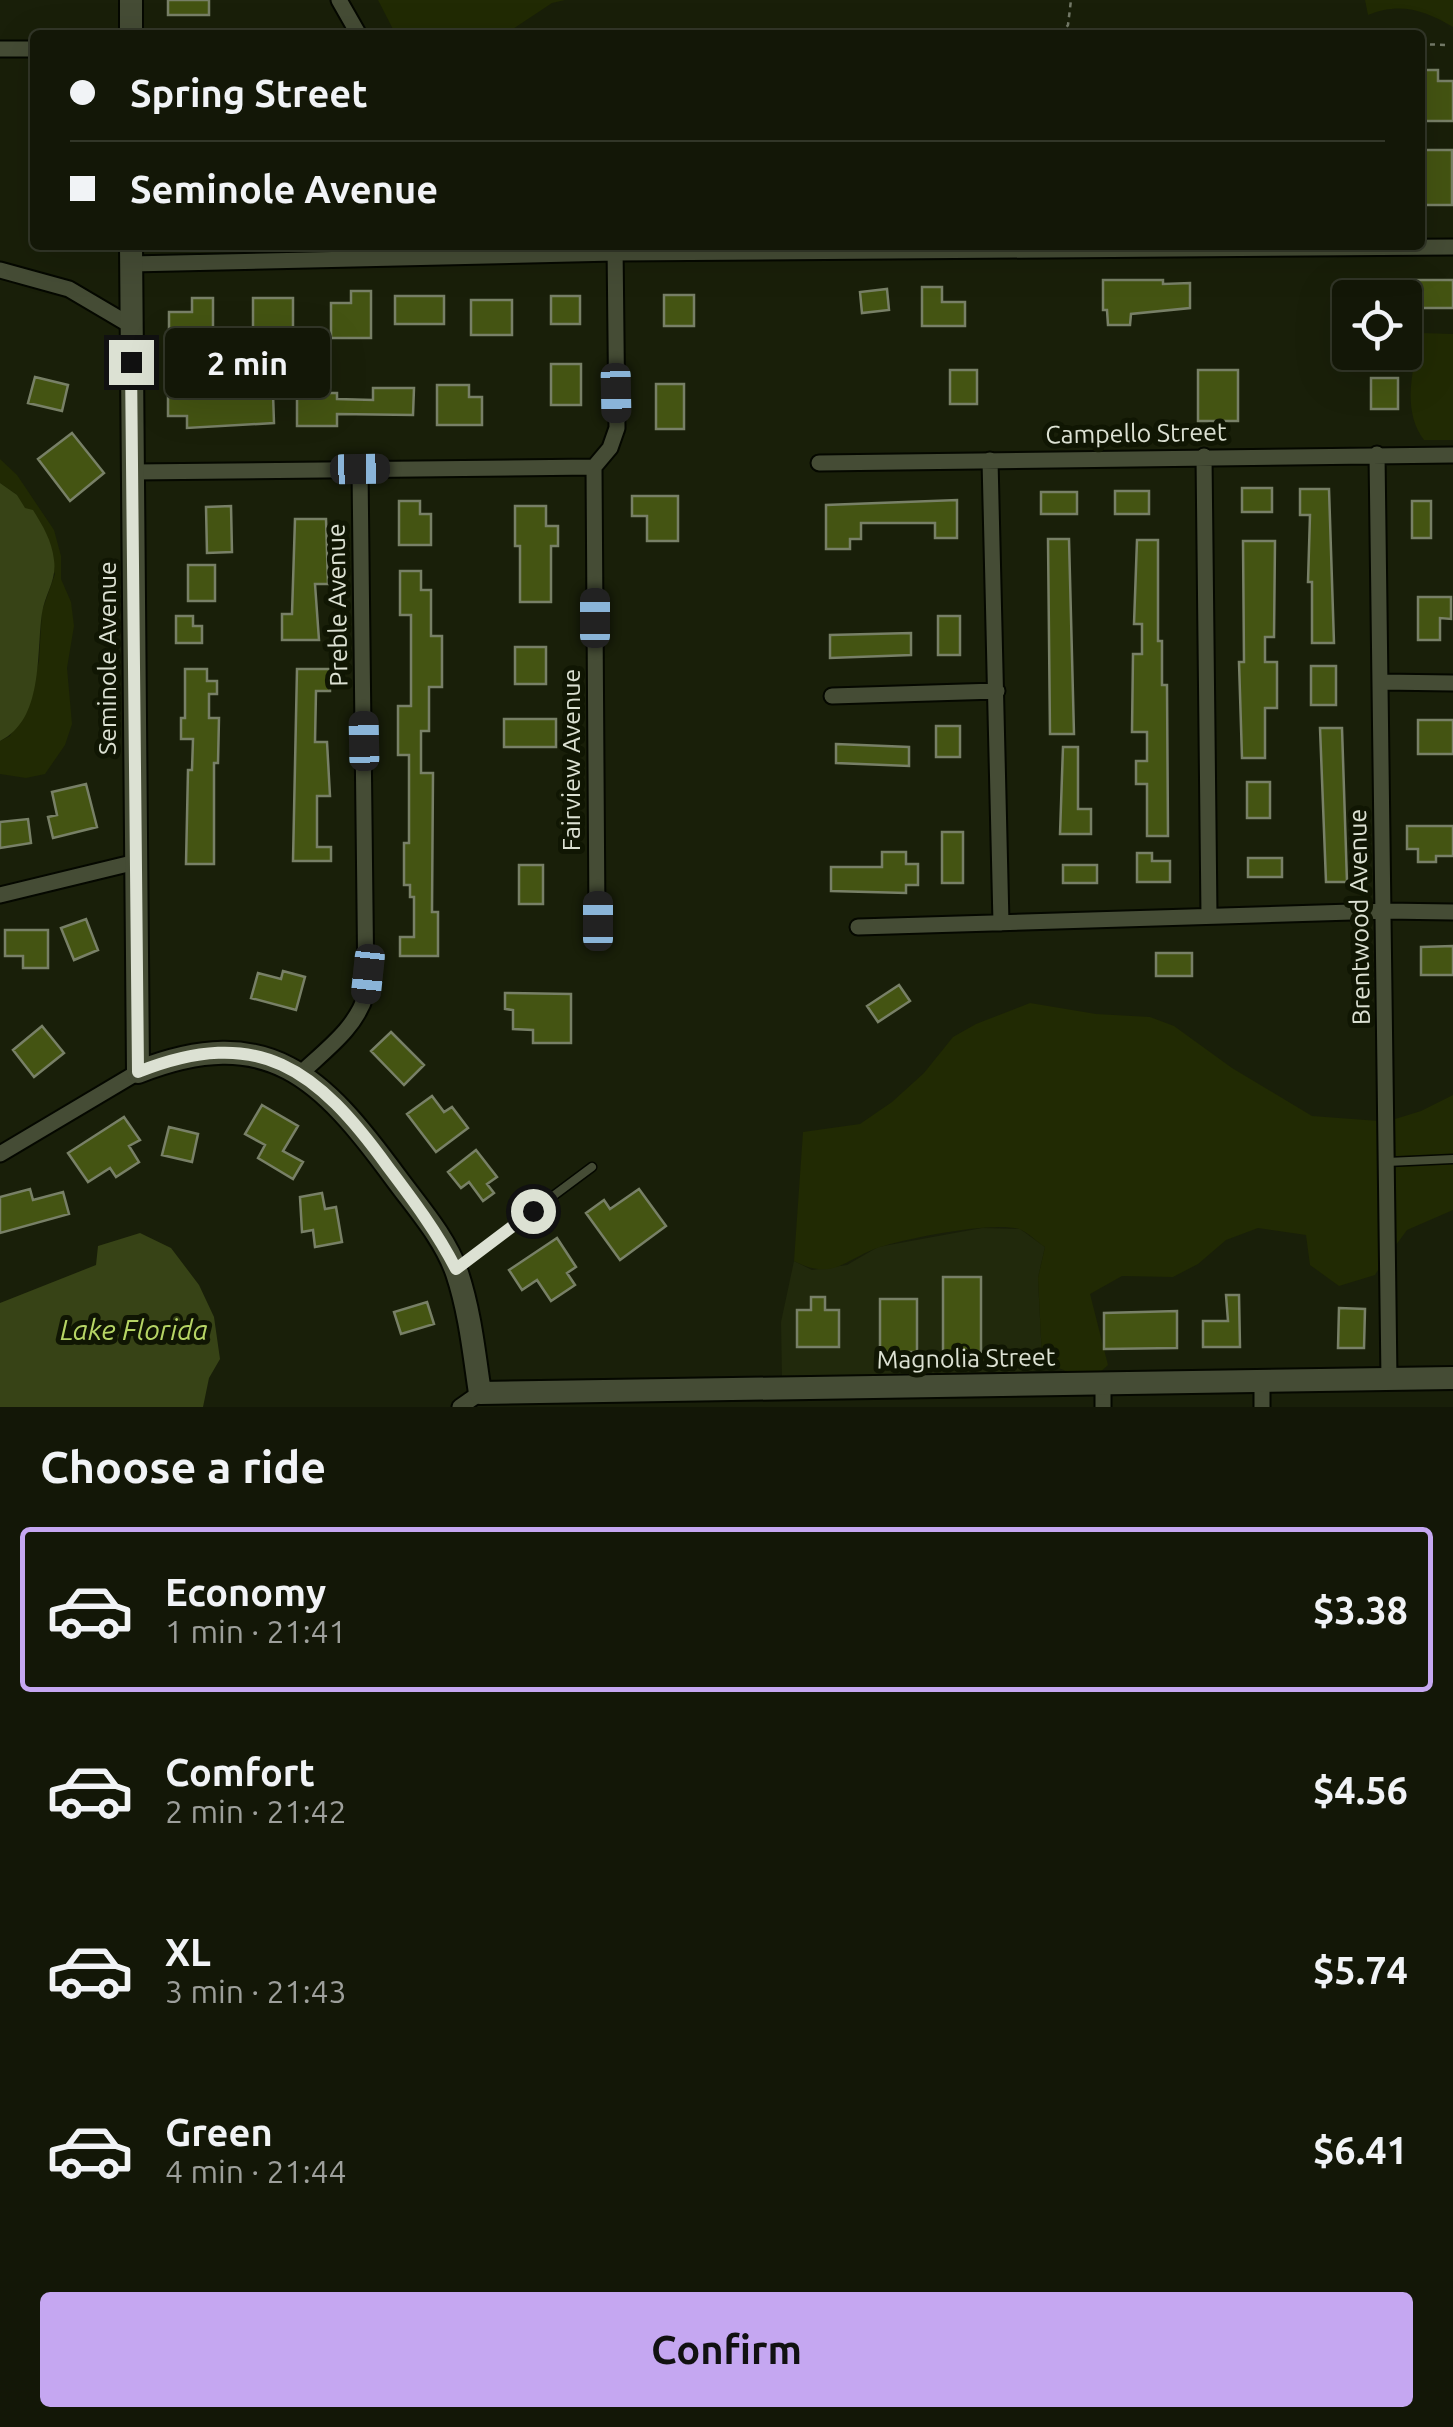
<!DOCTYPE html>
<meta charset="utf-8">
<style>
:root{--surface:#131707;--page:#1c2011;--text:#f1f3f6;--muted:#9d9f9b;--line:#323628;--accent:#c5a7f1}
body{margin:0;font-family:Ubuntu,sans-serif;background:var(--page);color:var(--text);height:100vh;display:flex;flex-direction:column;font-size:38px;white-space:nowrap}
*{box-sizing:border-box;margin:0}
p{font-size:32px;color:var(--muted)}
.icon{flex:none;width:55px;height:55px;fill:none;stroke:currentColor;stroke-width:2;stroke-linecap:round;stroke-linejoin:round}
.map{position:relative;height:1407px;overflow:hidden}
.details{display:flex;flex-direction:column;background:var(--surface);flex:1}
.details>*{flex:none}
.top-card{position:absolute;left:30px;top:30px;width:1395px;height:220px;border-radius:10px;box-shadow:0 10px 40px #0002,0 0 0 2px var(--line);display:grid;align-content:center;height:220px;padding:0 40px;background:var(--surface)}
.controls{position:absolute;left:1332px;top:280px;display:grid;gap:20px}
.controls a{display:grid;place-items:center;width:90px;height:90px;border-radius:10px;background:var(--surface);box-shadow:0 10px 40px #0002,0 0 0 2px var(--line);font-size:50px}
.end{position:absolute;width:45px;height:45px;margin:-22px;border:12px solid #dce1d3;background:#111;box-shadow:0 0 0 5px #111}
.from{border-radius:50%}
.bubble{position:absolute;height:70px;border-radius:10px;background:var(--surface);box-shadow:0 10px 40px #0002,0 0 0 2px var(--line);font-size:32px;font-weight:700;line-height:70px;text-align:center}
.car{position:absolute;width:30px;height:60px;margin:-30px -15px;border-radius:12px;box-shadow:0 0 8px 2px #0007;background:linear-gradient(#222 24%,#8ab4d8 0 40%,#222 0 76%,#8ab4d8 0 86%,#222 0)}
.top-card b{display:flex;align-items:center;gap:35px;height:95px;font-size:38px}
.top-card b+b{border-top:2px solid var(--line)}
.top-card i{width:25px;height:25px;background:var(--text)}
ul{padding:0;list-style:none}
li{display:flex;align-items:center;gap:30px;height:165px;margin:0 20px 15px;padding:0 20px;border:5px solid transparent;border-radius:10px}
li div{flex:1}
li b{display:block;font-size:38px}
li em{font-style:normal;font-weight:700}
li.on{border-color:var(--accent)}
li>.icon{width:90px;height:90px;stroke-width:1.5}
h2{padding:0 40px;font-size:45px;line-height:120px}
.button{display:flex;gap:20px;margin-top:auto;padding:20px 40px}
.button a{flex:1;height:115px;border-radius:10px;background:var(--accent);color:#111;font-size:40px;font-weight:700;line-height:115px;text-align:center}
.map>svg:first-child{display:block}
.built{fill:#21290c}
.green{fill:#212a03}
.water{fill:#374316}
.building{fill:#445412;stroke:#788067;stroke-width:2.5}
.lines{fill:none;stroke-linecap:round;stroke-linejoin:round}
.lane-casing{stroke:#050800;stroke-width:11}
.street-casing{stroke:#050800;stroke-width:19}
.secondary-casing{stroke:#050800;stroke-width:26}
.path{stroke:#747a68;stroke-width:2.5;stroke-dasharray:5 5;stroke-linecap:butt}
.lane{stroke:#454c35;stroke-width:8}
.street{stroke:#454c35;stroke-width:15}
.secondary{stroke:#454c35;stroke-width:22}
.route{stroke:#dce1d3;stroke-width:12}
.labels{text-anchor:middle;stroke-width:10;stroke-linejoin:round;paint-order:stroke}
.street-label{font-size:25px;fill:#dce1d3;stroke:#101603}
.water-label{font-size:28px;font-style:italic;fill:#b6d565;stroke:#101603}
</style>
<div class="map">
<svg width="1453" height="1407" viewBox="0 0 1453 1407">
<rect width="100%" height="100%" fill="#191f09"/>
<path class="built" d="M982,1228l38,1 25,18 -7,31 4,80 11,9 -49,9 -222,3 -1,-57 13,-61 18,9 35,-5 31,-18z"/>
<path class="green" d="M378,0h187l-13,3 -48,32h-108z
M1365,0h88v27c-29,-17 -53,-25 -85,-12z
M1421,333l32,1v106h-29c-23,-30 -11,-72 -3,-107z
M0,459l17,16 37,55 7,26v23l10,23 3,24 -7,42 5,56 -7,21 -20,29 -19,4 -26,-4v-33l10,-5 23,-50 6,-25 3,-50 13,-37 -38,-79 -17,-12z
M1030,1003l66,11 54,3 24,9 58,42 80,48 67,5 1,146 -5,8 -36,11 -29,-21 -4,-30 -48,-7 -32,12 -28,24 -25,13 -51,-1 -32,18 18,71 -11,10c-22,0 -38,-4 -55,-17l-4,-80 7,-31c-8,-5 -17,-15 -26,-18 -26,-8 -111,9 -139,18 -34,11 -46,35 -86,14l9,-129 57,-8 32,-22 32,-29 29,-36 23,-13z
M1453,1095v115l-46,20 -11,15 -1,-126 26,-8z"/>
<path class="water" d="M0,483l17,12 8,13 8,2c10,16 19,31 21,50 3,20 -9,34 -12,53 -6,42 2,106 -42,128z
M140,1233l31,15 28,37 15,32 6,42 -11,19 -6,29h-203v-104l96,-38 2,-19z"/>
<path class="building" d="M168,0h41v15h-41z
M1420,70h18v11h15v40h-33z
M1420,150h32v55h-32z
M1103,280h60v4l27,-1v25l-59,6 -1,11h-22l-1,-15h-4z
M1416,280h37v28h-37v-10h-45v-17z
M922,287h20v15h23v24h-43z
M887,289l2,21 -27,3 -2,-21z
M351,291h20v47h-40v-35h20z
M664,295h30v31h-30z
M395,296h49v28h-49z
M551,296h29v28h-29z
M192,298h21v40h-44v-26h23z
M253,298h40v35h-40z
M471,300h41v35h-41z
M551,364h30v41h-30z
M950,370h27v34h-27z
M1198,370h40v51h-40z
M35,377l33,8 -6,26 -34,-8z
M1371,378h27v31h-27z
M656,384h28v45h-28z
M437,385h32v12h13v28h-45z
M168,388h43v7l62,-2 1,30 -87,5v-12h-19z
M373,388h41l-1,27 -76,-1v12h-40v-33h40v6l36,1z
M72,433l32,40 -34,28 -32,-42z
M1242,488h30v24h-30z
M1300,489h29l5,154h-22v-61h-4l2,-67h-10z
M1115,491h34v23h-34z
M1041,492h36v22h-36z
M632,496h46v45h-31v-25h-15z
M957,500v38h-22v-15h-74v16h-11v10h-24v-44z
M399,501h21v13h11v31h-32z
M1412,501h19v37h-19z
M231,506l1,46 -25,1 -1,-46z
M515,506h31v20h12v20h-7v56h-31v-56h-5z
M295,519h31l2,65h-13l4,56h-37v-26h10z
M1048,539h21l5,195h-24z
M1137,540h21v101h4v44h5l1,151h-21v-52h-11v-23h11v-29h-15l1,-78h9v-30h-8z
M1243,541h32l-1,96h-9v25h12v46h-12v50h-23l-3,-96h5z
M188,565h27v36h-27z
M400,571h21v19h10v46h11v51h-13v44h-8v42h12l-1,139h6v44h-38v-19h14v-40h-4v-12h-6v-42h5v-88h-11v-49h13v-91h-11z
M1418,597h33v22l-11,-1v22h-22z
M176,616h17v10h9v17h-26z
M938,616h22v39h-22z
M911,633v22l-81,3v-23z
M515,647h31v37h-31z
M1311,666h25v39h-25z
M185,669h22v12h10v13h-8v24h10l-1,45h-4v101h-28l2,-94h4l1,-31h-12v-21h4z
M297,669h33v22h-14l-1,51h12l3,54h-13v51h14v14h-38z
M504,719h52v28h-52z
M1418,720h35v34h-35z
M936,726h24v31h-24z
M1320,728h22l5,154h-21z
M836,744l73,3v19l-73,-3z
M1063,747h15v62h13v25h-31z
M1247,782h23v36h-23z
M86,784l11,43 -44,11 -5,-21 9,-2 -5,-23z
M28,819l3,24 -31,5v-26z
M1407,826h46v30h-17v6h-18v-13h-11z
M942,832h21v51h-21z
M882,852h24v12h12v21h-12v8l-75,-2v-24h51z
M1137,853h15v8h18v21h-33z
M1248,858h34v19h-34z
M519,865h24v39h-24z
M1063,865h34v18h-34z
M86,919l12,31 -24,10 -13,-32z
M5,930h43v38h-25v-12h-18z
M1453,946v29h-32v-28z
M1156,953h36v23h-36z
M283,971l22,6 -9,33 -45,-12 7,-25 23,6z
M899,985l11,16 -32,21 -11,-16z
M505,993l66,1v49h-38v-13l-20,-1v-19l-8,-1z
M42,1026l22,27 -30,24 -21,-27z
M391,1032l33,33 -20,20 -33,-34z
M432,1096l12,16 8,-5 16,21 -32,24 -29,-38z
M262,1105l36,21 -15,25 20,11 -10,17 -35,-21 7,-13 -20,-11z
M124,1117l16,23 -11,6 10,16 -23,15 -6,-9 -22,14 -20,-29z
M169,1127l29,7 -6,28 -30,-7z
M476,1150l21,27 -10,7 7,9 -11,8 -14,-19 -8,6 -13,-16z
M30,1189l3,11 30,-8 6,22 -69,19v-36z
M639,1189l27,37 -46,34 -34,-47 18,-13 6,9z
M322,1193l3,16 11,-2 6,35 -27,5 -2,-17 -11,2 -2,-35z
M557,1238l19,29 -9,6 8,12 -24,16 -14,-21 -15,10 -13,-20z
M943,1277h38v75h-38z
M1226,1295h13l1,52h-37v-26h25z
M811,1297h14v13h14v37h-42v-37h14z
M880,1299h37v53h-37z
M427,1302l7,22 -33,10 -7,-22z
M1339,1308l26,1 -1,39h-26z
M1177,1311v37l-73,1v-36z"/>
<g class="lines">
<defs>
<path id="lane" d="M1387,1162l66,-3
M459,1266l133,-99"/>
<path id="street" d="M339,0l20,35
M0,49h35
M131,264l484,-11 838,-6
M0,270l69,19 61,36
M1377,454l12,925
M1204,456l5,460
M990,460l11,463
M819,463l634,-8
M134,472l460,-5
M1381,682l72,1
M832,696l165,-5
M0,895l136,-33
M597,921l-3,-454 16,-19 7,-20 -2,-183
M858,927l527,-16 68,1
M299,1075c25,-24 58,-47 67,-81l-6,-525
M0,1154l138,-82
M1262,1382v25
M1103,1384v23
M460,1407l20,-14"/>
<path id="secondary" d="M131,0v35
M131,245l7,827c130,-51 184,5 258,106 22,30 49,60 61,95 13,39 17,80 23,120l973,-15"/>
</defs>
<use href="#lane" class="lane-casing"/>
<use href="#street" class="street-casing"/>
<use href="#secondary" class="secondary-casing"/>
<path class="path" d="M1061,35l7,-10 3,-25
M1420,44l25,1"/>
<use href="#lane" class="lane"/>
<use href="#street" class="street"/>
<use href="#secondary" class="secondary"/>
</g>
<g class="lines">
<path class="route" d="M131,362l7,710c121,-48 179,-3 250,95 25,33 49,65 68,102l77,-58"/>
</g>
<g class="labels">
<g class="street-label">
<text transform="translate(1136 433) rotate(-1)" y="9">Campello Street</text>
<text transform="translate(337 605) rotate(-91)" y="9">Preble Avenue</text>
<text transform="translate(107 658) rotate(-90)" y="9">Seminole Avenue</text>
<text transform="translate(571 760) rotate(-90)" y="9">Fairview Avenue</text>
<text transform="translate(1359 917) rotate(-91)" y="9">Brentwood Avenue</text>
<text transform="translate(966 1358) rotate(-1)" y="9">Magnolia Street</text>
</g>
<g class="water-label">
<text x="134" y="1340">Lake Florida</text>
</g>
</g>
</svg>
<div class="controls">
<a><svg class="icon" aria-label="locate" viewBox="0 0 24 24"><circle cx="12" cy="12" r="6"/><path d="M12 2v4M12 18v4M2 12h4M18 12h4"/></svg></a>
</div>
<i class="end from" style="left:533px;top:1211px"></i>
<i class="end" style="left:131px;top:362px"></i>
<div class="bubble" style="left:165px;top:328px;width:165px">2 min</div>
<i class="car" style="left:616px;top:393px;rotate:179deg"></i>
<i class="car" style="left:360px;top:469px;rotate:89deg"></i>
<i class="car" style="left:595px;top:618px;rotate:0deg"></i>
<i class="car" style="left:364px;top:741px;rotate:359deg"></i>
<i class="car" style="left:598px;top:921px;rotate:0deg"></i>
<i class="car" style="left:368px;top:974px;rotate:186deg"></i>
<div class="top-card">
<b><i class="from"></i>Spring Street</b>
<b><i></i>Seminole Avenue</b>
</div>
</div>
<section class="details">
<h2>Choose a ride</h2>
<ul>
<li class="on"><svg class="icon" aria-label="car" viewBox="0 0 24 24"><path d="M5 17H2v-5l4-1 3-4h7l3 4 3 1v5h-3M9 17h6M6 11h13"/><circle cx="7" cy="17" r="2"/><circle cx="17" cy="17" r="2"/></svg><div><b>Economy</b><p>1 min · 21:41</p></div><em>$3.38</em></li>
<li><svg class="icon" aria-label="car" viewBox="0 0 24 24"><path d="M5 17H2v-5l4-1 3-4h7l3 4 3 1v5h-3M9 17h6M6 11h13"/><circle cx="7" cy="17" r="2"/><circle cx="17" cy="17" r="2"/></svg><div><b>Comfort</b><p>2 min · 21:42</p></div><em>$4.56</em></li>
<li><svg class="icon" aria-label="car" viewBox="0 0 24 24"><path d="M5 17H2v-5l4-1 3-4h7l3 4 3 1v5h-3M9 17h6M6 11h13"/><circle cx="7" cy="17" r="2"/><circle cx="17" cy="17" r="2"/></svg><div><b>XL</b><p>3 min · 21:43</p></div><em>$5.74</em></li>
<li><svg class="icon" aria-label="car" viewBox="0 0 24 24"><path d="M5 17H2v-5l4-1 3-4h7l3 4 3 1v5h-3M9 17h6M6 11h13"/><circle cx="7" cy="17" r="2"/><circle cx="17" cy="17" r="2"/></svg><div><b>Green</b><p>4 min · 21:44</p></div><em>$6.41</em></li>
</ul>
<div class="button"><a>Confirm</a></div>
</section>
